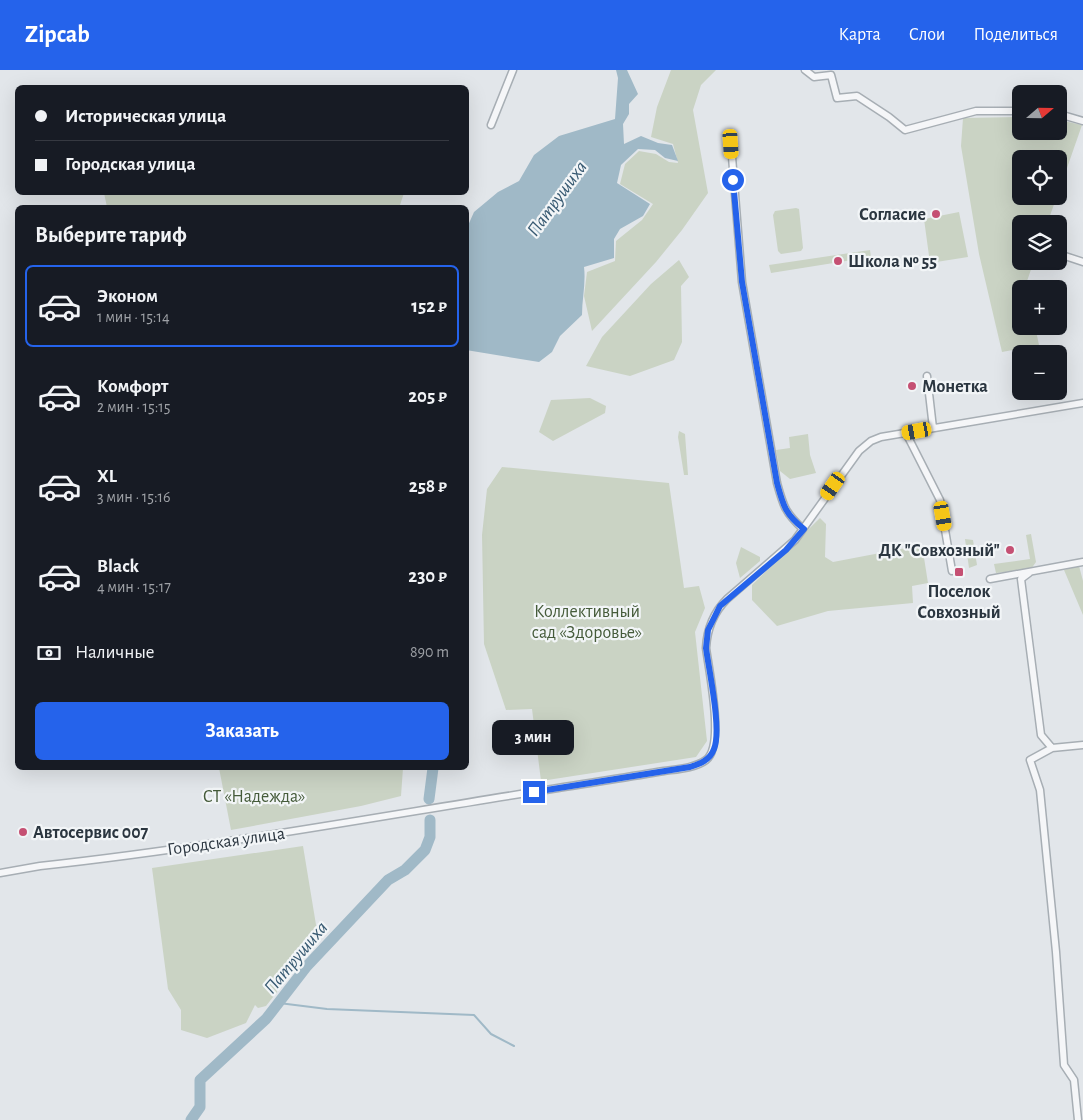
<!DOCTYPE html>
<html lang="ru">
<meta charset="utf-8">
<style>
:root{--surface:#171b24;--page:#242831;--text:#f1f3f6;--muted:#9ea1a6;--line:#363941;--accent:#2563eb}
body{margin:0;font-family:"Alegreya Sans",sans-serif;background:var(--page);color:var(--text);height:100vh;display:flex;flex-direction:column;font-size:19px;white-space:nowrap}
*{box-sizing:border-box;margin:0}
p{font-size:16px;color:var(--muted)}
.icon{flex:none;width:28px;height:28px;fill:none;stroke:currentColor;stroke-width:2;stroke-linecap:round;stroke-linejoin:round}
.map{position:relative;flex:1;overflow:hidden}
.drawer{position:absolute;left:15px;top:135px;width:454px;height:565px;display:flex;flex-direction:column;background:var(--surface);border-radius:8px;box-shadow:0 5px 20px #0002}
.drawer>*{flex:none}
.guide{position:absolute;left:15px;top:15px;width:454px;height:110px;border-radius:8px;box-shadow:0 5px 20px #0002;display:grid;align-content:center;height:110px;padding:0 20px;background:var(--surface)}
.needle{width:32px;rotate:70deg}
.fabs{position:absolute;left:1012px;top:15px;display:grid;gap:10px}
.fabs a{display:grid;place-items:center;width:55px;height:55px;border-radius:8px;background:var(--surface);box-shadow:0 5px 20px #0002;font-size:25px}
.end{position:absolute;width:22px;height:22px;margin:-11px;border:6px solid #2563eb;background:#fff;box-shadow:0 0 0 2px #fff}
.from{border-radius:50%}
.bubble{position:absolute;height:35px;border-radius:8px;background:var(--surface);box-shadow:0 5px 20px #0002;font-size:16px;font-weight:700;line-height:35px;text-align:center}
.car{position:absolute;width:15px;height:30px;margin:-15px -8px;border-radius:6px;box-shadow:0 0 4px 1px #0007;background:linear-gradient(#f5c518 24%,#345 0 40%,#f5c518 0 76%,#345 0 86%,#f5c518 0)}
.guide b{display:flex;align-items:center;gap:18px;height:48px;font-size:19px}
.guide b+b{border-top:1px solid var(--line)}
.guide i{width:12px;height:12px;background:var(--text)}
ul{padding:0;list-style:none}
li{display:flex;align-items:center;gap:15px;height:82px;margin:0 10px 8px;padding:0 10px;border:2px solid transparent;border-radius:8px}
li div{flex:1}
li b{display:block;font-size:19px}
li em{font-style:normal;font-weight:700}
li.on{border-color:var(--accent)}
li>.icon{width:45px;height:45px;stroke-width:1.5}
h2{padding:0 20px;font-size:22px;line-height:60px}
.pay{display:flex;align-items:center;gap:12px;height:55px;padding:0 20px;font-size:19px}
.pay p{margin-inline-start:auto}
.action{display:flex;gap:10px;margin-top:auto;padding:10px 20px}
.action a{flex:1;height:58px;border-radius:8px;background:var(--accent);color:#fff;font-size:20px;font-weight:700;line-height:58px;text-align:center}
header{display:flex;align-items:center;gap:30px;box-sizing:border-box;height:70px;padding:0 25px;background:var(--accent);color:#fff}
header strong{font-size:24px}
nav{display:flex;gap:28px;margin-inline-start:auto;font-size:18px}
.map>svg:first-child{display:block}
.green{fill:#cad3c4}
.water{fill:#a0b9c7}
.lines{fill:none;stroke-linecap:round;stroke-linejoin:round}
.stream{stroke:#a0b9c7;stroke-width:2}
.river{stroke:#a0b9c7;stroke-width:11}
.minor-casing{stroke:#a7aeb4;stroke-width:9}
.minor{stroke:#f5f6f8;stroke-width:6}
.route{stroke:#2563eb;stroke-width:6}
.poi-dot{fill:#c55073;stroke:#f2f5f7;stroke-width:2}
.labels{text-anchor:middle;stroke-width:4.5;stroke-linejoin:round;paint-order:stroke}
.poi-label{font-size:18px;font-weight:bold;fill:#2b3640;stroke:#f2f5f7;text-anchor:start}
.park-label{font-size:18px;fill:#455b3a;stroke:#f2f5f7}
.street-label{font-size:18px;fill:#2b3640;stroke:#f2f5f7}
.water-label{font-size:19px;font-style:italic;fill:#385a72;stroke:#f2f5f7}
</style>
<header>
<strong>Zipcab</strong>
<nav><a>Карта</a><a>Слои</a><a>Поделиться</a></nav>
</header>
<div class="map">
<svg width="1083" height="1050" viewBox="0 0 1083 1050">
<rect width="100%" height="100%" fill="#e2e6ea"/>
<path class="green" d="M671,0h45l-15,15 -8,25 15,83 -26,37 -26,32 -64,69 -8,-35 3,-24 28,-11 1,-20 26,-21 11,-16 -33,-20 5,-20 14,-13 17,3 13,8 9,1 -5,-19 -22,-7 6,-30z
M1021,47v14h38v-11l23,5 -23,66v-32h-38v37h36l-10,28h-26v37h13l-7,20 1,8h-7v37h14l4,19 -37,7 -23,-98 -18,-108 2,-28z
M104,123v-1l300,1 -5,15 -292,-1z
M796,138l3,1 4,39 -2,3 -20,3 -3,-3 -5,-36 2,-4z
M959,142l9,45 -38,6 -6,-44z
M870,180l1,7 -100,16 -2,-8z
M679,190l10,17 -8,9 1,56 -8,18 -44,16 -44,-10 16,-29 49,-53z
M590,328l16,8 -1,7 -52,28 -14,-9 12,-32z
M679,361l6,3 3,41h-4l-6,-38z
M808,364l2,21 6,18 -26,6 -10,-8 -4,-21 14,-2 -1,-11z
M502,397l167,16 15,105 15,-2 6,22 -10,24 12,109 -11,16 -155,24 -9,-72 -26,1 -22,-66 -2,-109 5,-46z
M820,448l6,6 -1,33 8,5 89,-17 6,38 -16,3 1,17 -85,8 -51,15 -25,-26v-15z
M1031,464l5,28 -5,7 -35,4 -2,-9 36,-5 -4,-24z
M965,469l8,1 4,25 -8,3z
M741,477l19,10v4l-20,17 -4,-15z
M1079,496l4,15v34l-19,-45z
M219,698h184l-2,28 -40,10 -130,24z
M303,776l16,97 -25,8 -1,11 -5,10 -14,4 3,16 -11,14 -8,2 -3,-3 -9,18 -39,15 -26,-8v-20l-13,-21 -16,-121z"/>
<path class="water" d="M616,0h11l11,24 -9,10v10l-6,10 1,20 17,-8 17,7 14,2 6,16 -13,-3 -10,-8 -17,-1 -17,16 -4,18 33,21 -7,12 -23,13 -6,10v19l-30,9c2,16 -2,32 -2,48l-22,21 -8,16 -13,10 -73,-12v-120l8,-18 24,-20 21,-11 15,-26 25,-19 56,-17 3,-41z"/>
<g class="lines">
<path class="stream" d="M279,933l48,6 147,6 17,19 23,12"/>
<path class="river" d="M429,729l4,-31
M191,1050l9,-13v-27l66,-61 41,-53 81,-86 17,-10 20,-20 5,-13v-17"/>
<defs>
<path id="minor" d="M805,0l9,7 17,-2 6,23 20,-2 32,21 16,13 71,-19h45
M1059,44l24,7
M491,55l22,-55
M731,74l11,138 35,201c6,22 8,30 26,46
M1059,184l24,8
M927,306l6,52
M906,363l34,67 12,71
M1029,503l-8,6 20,156 11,13
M990,509l93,-17
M0,803l40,-7c174,-19 346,-51 518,-78 36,-6 71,-11 106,-17 14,-2 31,-3 42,-11 19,-14 3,-89 0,-112 1,-19 7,-35 21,-49l68,-59 64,-89 12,-10 10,-4 202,-34
M1078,1050l-4,-40 -10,-15 -8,-113 -16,-162 -10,-30 22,-12 31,-3"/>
</defs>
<use href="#minor" class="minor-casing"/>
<use href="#minor" class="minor"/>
</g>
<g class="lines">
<path class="route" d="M534,722l156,-25c10,-3 20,-7 24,-18 8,-19 -5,-78 -8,-101l2,-18 12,-24 66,-56 18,-21c-19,-15 -21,-24 -27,-46l-35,-201 -9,-102"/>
</g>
<g class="poi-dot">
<circle cx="936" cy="144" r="5"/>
<circle cx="838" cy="191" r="5"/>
<circle cx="912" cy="316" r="5"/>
<circle cx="1010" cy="480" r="5"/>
<rect x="954" y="497" width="10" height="10" rx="2.5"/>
<circle cx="23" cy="762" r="5"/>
</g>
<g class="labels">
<g class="poi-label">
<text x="926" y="150" text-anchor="end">Согласие</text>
<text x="848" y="197">Школа № 55</text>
<text x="922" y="322">Монетка</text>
<text x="1000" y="486" text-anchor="end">ДК "Совхозный"</text>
<text x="959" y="527" text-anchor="middle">Поселок<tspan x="959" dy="21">Совхозный</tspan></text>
<text x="33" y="768">Автосервис 007</text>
</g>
<g class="park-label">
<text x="587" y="547">Коллективный<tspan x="587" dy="21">сад «Здоровье»</tspan></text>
<text x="254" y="732">СТ «Надежда»</text>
</g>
<g class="street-label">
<text transform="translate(226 771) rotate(-8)" y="6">Городская улица</text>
</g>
<g class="water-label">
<text transform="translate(556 128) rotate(-54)" y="7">Патрушиха</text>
<text transform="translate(295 887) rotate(-50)" y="7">Патрушиха</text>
</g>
</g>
</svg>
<div class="fabs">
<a><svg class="needle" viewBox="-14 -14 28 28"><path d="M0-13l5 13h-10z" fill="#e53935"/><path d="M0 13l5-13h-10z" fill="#9ea1a6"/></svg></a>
<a><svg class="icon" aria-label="locate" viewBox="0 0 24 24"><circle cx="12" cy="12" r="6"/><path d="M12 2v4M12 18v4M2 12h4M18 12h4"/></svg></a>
<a><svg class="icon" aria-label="layers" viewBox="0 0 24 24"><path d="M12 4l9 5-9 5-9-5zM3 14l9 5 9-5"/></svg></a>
<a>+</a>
<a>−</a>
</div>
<i class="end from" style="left:733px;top:110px"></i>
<i class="end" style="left:534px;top:722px"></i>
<div class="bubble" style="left:492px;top:650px;width:82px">3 мин</div>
<i class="car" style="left:731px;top:74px;rotate:176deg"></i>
<i class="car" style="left:917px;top:361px;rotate:260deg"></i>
<i class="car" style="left:833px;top:416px;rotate:215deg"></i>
<i class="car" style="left:943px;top:446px;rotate:170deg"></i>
<div class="guide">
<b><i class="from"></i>Историческая улица</b>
<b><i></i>Городская улица</b>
</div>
<section class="drawer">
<h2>Выберите тариф</h2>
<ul>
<li class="on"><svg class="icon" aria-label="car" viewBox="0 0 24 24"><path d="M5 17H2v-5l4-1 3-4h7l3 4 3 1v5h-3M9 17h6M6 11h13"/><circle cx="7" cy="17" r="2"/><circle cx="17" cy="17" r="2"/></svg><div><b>Эконом</b><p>1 мин · 15:14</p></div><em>152 ₽</em></li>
<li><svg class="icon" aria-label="car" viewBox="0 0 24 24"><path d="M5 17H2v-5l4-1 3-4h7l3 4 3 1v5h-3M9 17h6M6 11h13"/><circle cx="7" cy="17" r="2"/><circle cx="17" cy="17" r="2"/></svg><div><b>Комфорт</b><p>2 мин · 15:15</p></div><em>205 ₽</em></li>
<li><svg class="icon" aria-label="car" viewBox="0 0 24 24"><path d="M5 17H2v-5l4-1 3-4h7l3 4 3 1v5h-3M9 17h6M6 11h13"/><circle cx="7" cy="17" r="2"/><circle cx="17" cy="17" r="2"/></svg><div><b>XL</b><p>3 мин · 15:16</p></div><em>258 ₽</em></li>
<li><svg class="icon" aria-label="car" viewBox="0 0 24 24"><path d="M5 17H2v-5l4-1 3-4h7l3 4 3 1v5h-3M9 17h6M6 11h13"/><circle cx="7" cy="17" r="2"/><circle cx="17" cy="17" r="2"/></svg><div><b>Black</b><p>4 мин · 15:17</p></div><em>230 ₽</em></li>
</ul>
<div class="pay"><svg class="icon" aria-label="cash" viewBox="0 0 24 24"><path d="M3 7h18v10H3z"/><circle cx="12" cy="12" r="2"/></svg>Наличные<p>890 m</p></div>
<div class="action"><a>Заказать</a></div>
</section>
</div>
